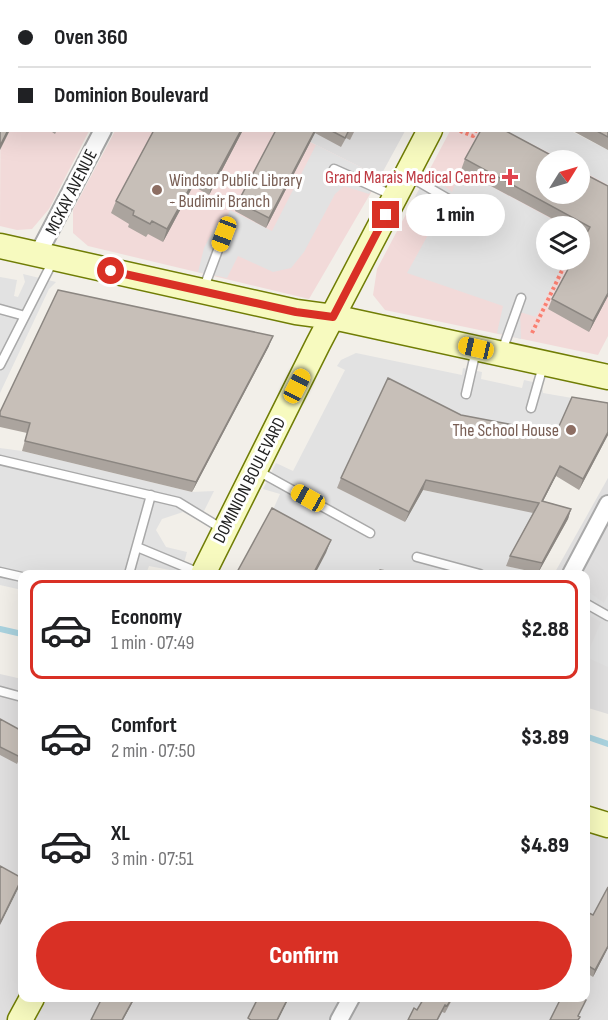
<!DOCTYPE html>
<meta charset="utf-8">
<style>
:root{--surface:#fff;--page:#f6f6f6;--text:#202124;--muted:#757577;--line:#e0e0e0;--accent:#d93025}
body{margin:0;font-family:"Sofia Sans Condensed",sans-serif;background:var(--page);color:var(--text);height:100vh;display:flex;flex-direction:column;font-size:22px;white-space:nowrap}
*{box-sizing:border-box;margin:0}
p{font-size:20px;color:var(--muted)}
.icon{flex:none;width:33px;height:33px;fill:none;stroke:currentColor;stroke-width:2;stroke-linecap:round;stroke-linejoin:round}
.map{position:relative;flex:1;overflow:hidden}
.sheet{position:absolute;left:18px;top:570px;width:572px;height:432px;display:flex;flex-direction:column;background:var(--surface);border-radius:12px;box-shadow:0 6px 24px #0002}
.sheet>*{flex:none}
.hud{position:absolute;left:0px;top:0px;width:609px;height:132px;box-shadow:0 6px 24px #0002;display:grid;align-content:center;height:132px;padding:0 18px;background:var(--surface)}
.needle{width:39px;rotate:53deg}
.tools{position:absolute;left:536px;top:150px;display:grid;gap:12px}
.tools a{display:grid;place-items:center;width:54px;height:54px;border-radius:50%;background:var(--surface);box-shadow:0 6px 24px #0002;font-size:30px}
.end{position:absolute;width:27px;height:27px;margin:-14px;border:8px solid #d93025;background:#fff;box-shadow:0 0 0 3px #fff}
.from{border-radius:50%}
.bubble{position:absolute;height:42px;border-radius:21px;background:var(--surface);box-shadow:0 6px 24px #0002;font-size:20px;font-weight:800;line-height:42px;text-align:center}
.car{position:absolute;width:18px;height:36px;margin:-18px -9px;border-radius:8px;box-shadow:0 0 4px 2px #0007;background:linear-gradient(#f5c518 24%,#345 0 40%,#f5c518 0 76%,#345 0 86%,#f5c518 0)}
.hud b{display:flex;align-items:center;gap:21px;height:57px;font-size:22px}
.hud b+b{border-top:2px solid var(--line)}
.hud i{width:15px;height:15px;background:var(--text)}
ul{padding:10px 0 0;list-style:none}
li{display:flex;align-items:center;gap:18px;height:99px;margin:0 12px 9px;padding:0 6px;border:3px solid transparent;border-radius:12px}
li div{flex:1}
li b{display:block;font-size:22px}
li em{font-style:normal;font-weight:800}
li.current{border-color:var(--accent)}
li>.icon{width:54px;height:54px;stroke-width:1.5}
.primary-button{display:flex;gap:12px;margin-top:auto;padding:12px 18px}
.primary-button a{flex:1;height:69px;border-radius:36px;background:var(--accent);color:#fff;font-size:24px;font-weight:800;line-height:69px;text-align:center}
.map>svg:first-child{display:block}
.residential{fill:#e0dfdf}
.commercial{fill:#f2dad9;fill-rule:evenodd}
.parking{fill:#e2e2e2}
.lines{fill:none;stroke-linecap:round;stroke-linejoin:round}
.stream{stroke:#aad3df;stroke-width:6}
.lane-casing{stroke:#a9a9a9;stroke-width:11}
.street-casing{stroke:#a9a9a9;stroke-width:20}
.secondary-casing{stroke:#707d05;stroke-width:27}
.path{stroke:#fa8072;stroke-width:4;stroke-dasharray:3 3;stroke-linecap:butt}
.lane{stroke:#fff;stroke-width:8}
.street{stroke:#fff;stroke-width:16}
.secondary{stroke:#f7fabf;stroke-width:24}
.wall{fill:#aba49e}
.shaded-wall{fill:#8b8681}
.building{fill:#c7bfb8;stroke:#8b8681;stroke-width:1.5}
.route{stroke:#d93025;stroke-width:8}
.health-dot{fill:#e0444e;stroke:#fff;stroke-width:2}
.education-dot{fill:#8d6e63;stroke:#fff;stroke-width:2}
.labels{text-anchor:middle;stroke-width:6;stroke-linejoin:round;paint-order:stroke}
.health-label{font-size:18px;fill:#be3a42;stroke:#fff;text-anchor:end}
.education-label{font-size:18px;fill:#785e54;stroke:#fff;text-anchor:start}
.street-label{font-size:18px;fill:#222;stroke:#fff}
</style>
<div class="map">
<svg width="608" height="1020" viewBox="0 0 608 1020">
<rect width="100%" height="100%" fill="#f2efe9"/>
<path class="residential" d="M288,131h117l-25,46z
M608,478v236l-23,-7v-133h-31z
M0,674l22,5v319h563v-168l23,7v183h-608z"/>
<path class="commercial" d="M1,23l1,107 87,1 -40,78 -17,20 -15,1 -17,-4z
M115,131h173l92,46 -71,122 -221,-53 -15,-13v-23z
M450,131h57l56,29h-17v34h33v-25l28,15 -23,50 24,12v90l-10,19 -213,-45 -12,-15 4,-26zM546,226h33v34h-33z"/>
<path class="parking" d="M507,131h64l37,19v35l-29,-16v-9h-16z
M316,145l64,32 -11,17 -25,-8 -9,8 -31,58 -13,16 -18,4 -35,-16 -11,22 -29,-6 6,-24 13,-25 8,-1 5,-12 42,21z
M461,170l102,55 -17,1v34h20l-30,57 -16,-5 1,27 -24,-6 6,-27 -96,-33 32,-58 -4,-10 -21,-6 14,-26 24,19z
M23,274l33,8 -7,7 -49,104v-116l17,3 -3,16 4,1 7,-15z
M356,353l106,22 1,-7 19,4 -1,7 41,9 2,-8 18,4 1,9 29,5 -20,45 -215,45 68,34 18,-32 97,20h17l-30,56 33,8h-225l11,-21 -58,-32 12,-27 -17,-5 13,-26 17,8 52,-101 -8,-4 4,-6z
M0,448l22,3 170,41 22,-1 -15,30 -16,-9 -21,7 -6,11 10,17 21,5 -6,22h-6l-5,-4 -21,-4 -3,8h-124v16l-22,-5z
M585,589l19,14 4,-8v72l-22,-10 15,-35 -16,-9z"/>
<g class="lines">
<path class="stream" d="M0,629l22,5
M585,736l23,8"/>
<defs>
<path id="lane" d="M559,0l6,2
M551,2l1,-2
M334,169l58,26
M407,175l43,25
M203,290l21,-56
M0,309l25,7
M502,351l19,-53
M0,365l53,-104
M466,394l10,-44
M531,408l12,-42
M0,460l178,42 46,28
M258,471l112,62
M137,547l65,27
M417,557l63,17
M0,572l22,5
M129,574l22,-79
M585,603l23,13
M0,691l22,6"/>
<path id="street" d="M170,2l1,-2
M38,254l65,-124
M571,574l37,-70
M339,1020l12,-22"/>
<path id="secondary" d="M496,2l1,-2
M0,246l296,66 37,5 275,60
M203,574l115,-230 112,-214
M585,818l23,7
M20,1020l12,-22"/>
</defs>
<use href="#lane" class="lane-casing"/>
<use href="#street" class="street-casing"/>
<use href="#secondary" class="secondary-casing"/>
<path class="path" d="M460,131l13,5 3,-6
M532,333l35,-73"/>
<use href="#lane" class="lane"/>
<use href="#street" class="street"/>
<use href="#secondary" class="secondary"/>
</g>
<path class="wall" d="M61,0h14l-1,2h-10z
M84,0h32l-1,2h-29z
M245,0h42l-1,2 -41,-1z
M608,69v81l-37,-20h37z
M49,130h8l-2,4z
M154,130h89l-34,65 -16,-9 -30,56 -15,-8 -2,3 -18,-10 1,-3 -18,-11 5,-12z
M276,130h79l-5,10 -4,-2 -5,9 -26,-14 -49,95 -31,-17 3,-9z
M465,159l114,12 29,125 -19,36 -41,-23 4,-10 33,-62 -6,-3v-8h-13l-105,-56z
M269,346l-77,146 -170,-41 5,-18 -27,-6v-15z
M461,415l95,18 52,2 -29,55 -23,-14 -13,25 28,8 -3,10 -30,54 -32,-7 4,-10 23,-43 -110,-23 -18,32 -68,-34 4,-10z
M0,719l22,12v22l-5,11 -17,-9z
M585,911l23,37 -15,29 -8,-5z
M424,998h29l-8,15 -3,-1 -4,8h-30l9,-10z"/>
<path class="shaded-wall" d="M8,130h2l-10,20v-4z
M241,130h2l-34,65 4,-13z
M315,130h1l-1,3 -49,95 3,-10z
M198,173l-5,13 -30,56 4,-13z
M608,293v3l-19,36 4,-11z
M273,336l-4,10 -77,146 4,-10z
M608,432v3l-29,55 4,-11z
M560,466l-4,10 -18,35 4,-10z
M426,480l-3,10 -18,32 4,-10z
M571,509l-3,10 -30,54 4,-10z
M331,540l-5,13 -11,21h-2z
M22,879l-2,6 -20,40v-2z
M608,946v2l-15,29 2,-7z
M134,998h1l-12,22h-1z
M288,998h1l-11,22h-1z"/>
<path class="building" d="M266,0h20l-1,2h-16z
M397,0h28l-1,2h-28z
M2,33v97h6l-8,16v-110z
M608,69v68l-13,-7h13z
M154,130h87l-28,52 -15,-9 -31,56 -15,-8 -2,3 -17,-9 1,-4 -18,-10z
M276,130h39l-46,88 -31,-16z
M330,130h19l-4,8z
M481,130h23l56,30h-14v34h33v-23l29,15v107l-15,28 -41,-22 21,-39h6v-12l11,-21 -125,-68z
M58,290l215,46 -77,146 -171,-41 5,-18 -30,-7v-4z
M388,378l73,37 95,18 16,-36 36,6v29l-25,47 -23,-13 -18,35 29,8 -29,54 -32,-7 29,-53 -113,-23 -17,32 -68,-34z
M272,508l59,32 -18,34h-77z
M380,570l23,4h-25z
M0,719l22,12v20l-2,6 -20,-10z
M0,866l22,12 -22,45z
M608,887v59l-13,24 -10,-6v-53l8,4z
M102,998h32l-12,22h-31z
M258,998h30l-11,22h-26l-3,-2z
M424,998h28l-5,8 -2,-1 -8,15h-29l6,-12 3,2z
M561,998h21l4,2 -8,16 2,1 -2,3h-28z"/>
<g class="lines">
<path class="route" d="M111,271l185,41 37,5 53,-102"/>
</g>
<path class="health-dot" d="M507 168h6v6h6v6h-6v6h-6v-6h-6v-6h6z"/>
<g class="education-dot">
<circle cx="157" cy="190" r="6"/>
<circle cx="571" cy="430" r="6"/>
</g>
<g class="labels">
<g class="health-label">
<text x="496" y="183">Grand Marais Medical Centre</text>
</g>
<g class="education-label">
<text x="169" y="186">Windsor Public Library<tspan x="169" dy="21">- Budimir Branch</tspan></text>
<text x="559" y="436" text-anchor="end">The School House</text>
</g>
<g class="street-label">
<text transform="translate(71 192) rotate(-63)" y="6">MCKAY AVENUE</text>
<text transform="translate(249 480) rotate(-63)" y="6">DOMINION BOULEVARD</text>
</g>
</g>
</svg>
<div class="tools">
<a><svg class="needle" viewBox="-14 -14 28 28"><path d="M0-13l5 13h-10z" fill="#e53935"/><path d="M0 13l5-13h-10z" fill="#757577"/></svg></a>
<a><svg class="icon" aria-label="layers" viewBox="0 0 24 24"><path d="M12 4l9 5-9 5-9-5zM3 14l9 5 9-5"/></svg></a>
</div>
<i class="end from" style="left:111px;top:271px"></i>
<i class="end" style="left:386px;top:215px"></i>
<div class="bubble" style="left:406px;top:194px;width:99px">1 min</div>
<i class="car" style="left:224px;top:234px;rotate:201deg"></i>
<i class="car" style="left:476px;top:348px;rotate:283deg"></i>
<i class="car" style="left:297px;top:386px;rotate:27deg"></i>
<i class="car" style="left:308px;top:498px;rotate:299deg"></i>
<div class="hud">
<b><i class="from"></i>Oven 360</b>
<b><i></i>Dominion Boulevard</b>
</div>
<section class="sheet">
<ul>
<li class="current"><svg class="icon" aria-label="car" viewBox="0 0 24 24"><path d="M5 17H2v-5l4-1 3-4h7l3 4 3 1v5h-3M9 17h6M6 11h13"/><circle cx="7" cy="17" r="2"/><circle cx="17" cy="17" r="2"/></svg><div><b>Economy</b><p>1 min · 07:49</p></div><em>$2.88</em></li>
<li><svg class="icon" aria-label="car" viewBox="0 0 24 24"><path d="M5 17H2v-5l4-1 3-4h7l3 4 3 1v5h-3M9 17h6M6 11h13"/><circle cx="7" cy="17" r="2"/><circle cx="17" cy="17" r="2"/></svg><div><b>Comfort</b><p>2 min · 07:50</p></div><em>$3.89</em></li>
<li><svg class="icon" aria-label="car" viewBox="0 0 24 24"><path d="M5 17H2v-5l4-1 3-4h7l3 4 3 1v5h-3M9 17h6M6 11h13"/><circle cx="7" cy="17" r="2"/><circle cx="17" cy="17" r="2"/></svg><div><b>XL</b><p>3 min · 07:51</p></div><em>$4.89</em></li>
</ul>
<div class="primary-button"><a>Confirm</a></div>
</section>
</div>
